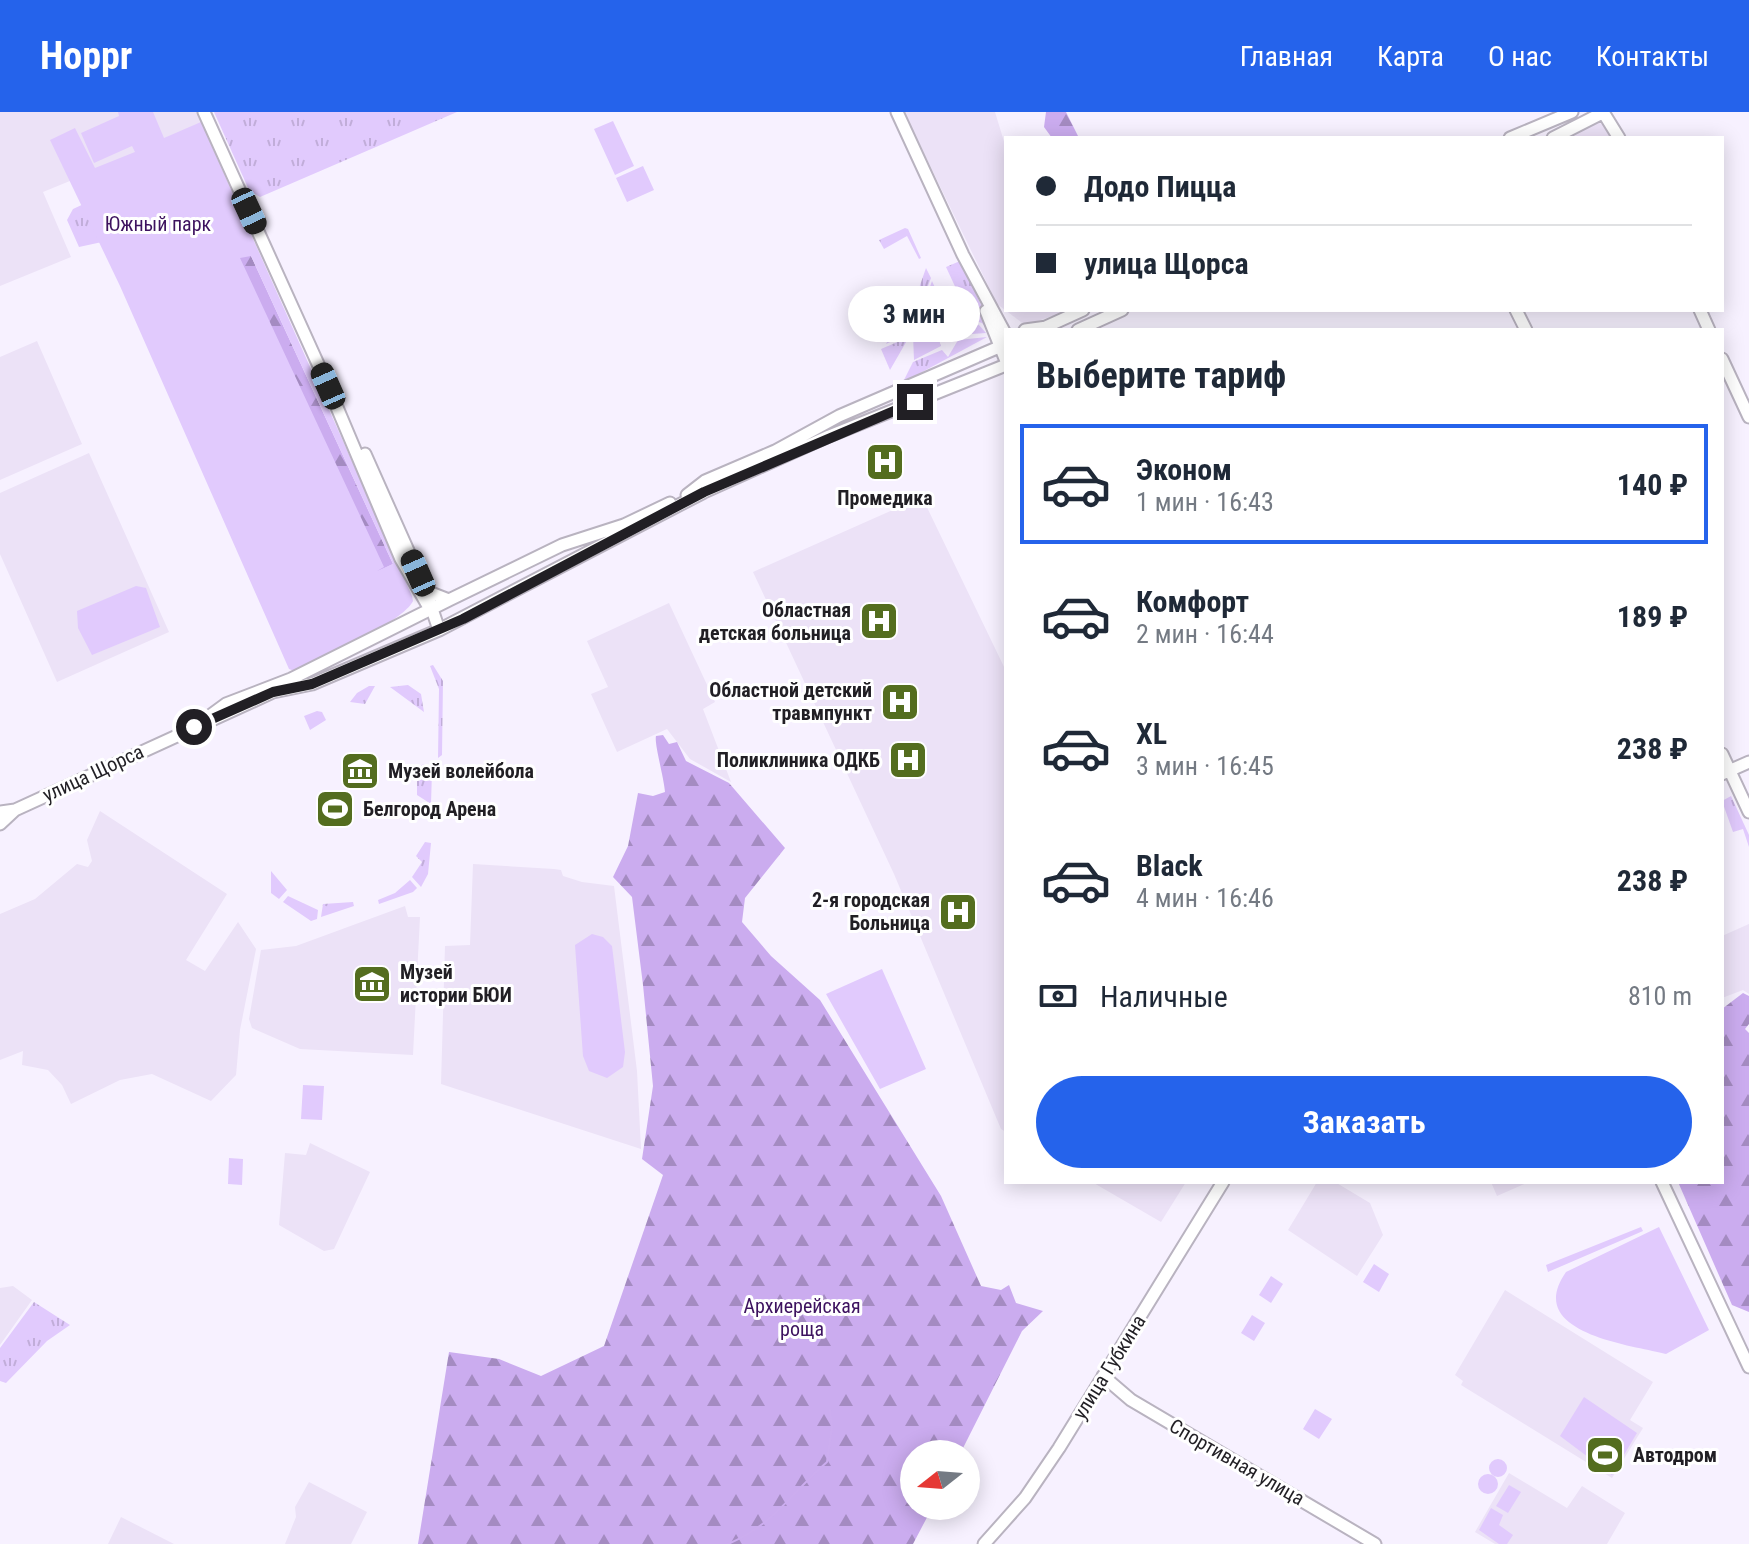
<!DOCTYPE html>
<html lang="ru">
<meta charset="utf-8">
<style>
:root{--surface:#fff;--page:#f2f2f3;--text:#1f2937;--muted:#747a83;--line:#e0e1e3;--accent:#2563eb}
body{margin:0;font-family:"Roboto Condensed",sans-serif;background:var(--page);color:var(--text);height:100vh;display:flex;flex-direction:column;font-size:30px;white-space:nowrap}
*{box-sizing:border-box;margin:0}
p{font-size:26px;color:var(--muted)}
.icon{flex:none;width:44px;height:44px;fill:none;stroke:currentColor;stroke-width:2;stroke-linecap:round;stroke-linejoin:round}
.map{position:relative;flex:1;overflow:hidden}
.side{position:absolute;left:1004px;top:216px;width:720px;height:856px;display:flex;flex-direction:column;background:var(--surface);border-radius:0px;box-shadow:0 4px 20px #0003}
.side>*{flex:none}
.hud{position:absolute;left:1004px;top:24px;width:720px;height:176px;border-radius:0px;box-shadow:0 4px 20px #0003;display:grid;align-content:center;height:176px;padding:0 32px;background:var(--surface)}
.needle{width:52px;rotate:253deg}
.fabs{position:absolute;left:900px;top:1328px;display:grid;gap:16px}
.fabs a{display:grid;place-items:center;width:80px;height:80px;border-radius:50%;background:var(--surface);box-shadow:0 4px 20px #0003;font-size:40px}
.end{position:absolute;width:36px;height:36px;margin:-18px;border:10px solid #211f24;background:#fff;box-shadow:0 0 0 4px #fff}
.from{border-radius:50%}
.bubble{position:absolute;height:56px;border-radius:28px;background:var(--surface);box-shadow:0 4px 20px #0003;font-size:26px;font-weight:700;line-height:56px;text-align:center}
.car{position:absolute;width:24px;height:48px;margin:-24px -12px;border-radius:10px;box-shadow:0 0 6px 2px #0007;background:linear-gradient(#222 24%,#8ab4d8 0 40%,#222 0 76%,#8ab4d8 0 86%,#222 0)}
.hud b{display:flex;align-items:center;gap:28px;height:76px;font-size:30px}
.hud b+b{border-top:2px solid var(--line)}
.hud i{width:20px;height:20px;background:var(--text)}
ul{padding:0;list-style:none}
li{display:flex;align-items:center;gap:24px;height:120px;margin:0 16px 12px;padding:0 16px;border:4px solid transparent;border-radius:0px}
li div{flex:1}
li b{display:block;font-size:30px}
li em{font-style:normal;font-weight:700}
li.selected{border-color:var(--accent)}
li>.icon{width:72px;height:72px;stroke-width:1.5}
h2{padding:0 32px;font-size:36px;line-height:96px}
.pay{display:flex;align-items:center;gap:20px;height:88px;padding:0 32px;font-size:30px}
.pay p{margin-inline-start:auto}
.action{display:flex;gap:16px;margin-top:auto;padding:16px 32px}
.action a{flex:1;height:92px;border-radius:48px;background:var(--accent);color:#fff;font-size:32px;font-weight:700;line-height:92px;text-align:center}
header{display:flex;align-items:center;gap:48px;box-sizing:border-box;height:112px;padding:0 40px;background:var(--accent);color:#fff}
header strong{font-size:38px}
nav{display:flex;gap:44px;margin-inline-start:auto;font-size:28px}
.map>svg:first-child{display:block}
.built{fill:#ece2f7}
.grass{fill:url(#grass-tufts)}
.forest{fill:url(#forest-firs)}
.park{fill:#e1cafd;fill-rule:evenodd}
.lines{fill:none;stroke-linecap:round;stroke-linejoin:round}
.stream{stroke:#ccadef;stroke-width:2}
.secondary-casing{stroke:#b9b3c0;stroke-width:15}
.secondary{stroke:#fff;stroke-width:11}
.route{stroke:#211f24;stroke-width:10}
.labels{text-anchor:middle;stroke-width:6;stroke-linejoin:round;paint-order:stroke}
.park-label{font-size:20px;fill:#3d125f;stroke:#fff}
.poi-label{font-size:20px;font-weight:bold;fill:#211f24;stroke:#fff;text-anchor:end}
.street-label{font-size:20px;fill:#211f24;stroke:#fff}
</style>
<header>
<strong>Hoppr</strong>
<nav><a>Главная</a><a>Карта</a><a>О нас</a><a>Контакты</a></nav>
</header>
<div class="map">
<svg width="1749" height="1432" viewBox="0 0 1749 1432">
<defs>
<pattern id="grass-tufts" width="24" height="20" patternUnits="userSpaceOnUse" patternTransform="scale(2)"><rect width="24" height="20" fill="#e1cafd"/><path d="M3 7l-1-3M5 7V3M7 7l1-3M15 17l-1-3M17 17v-4M19 17l1-3" fill="none" stroke="#c1add9"/></pattern>
<pattern id="forest-firs" width="22" height="20" patternUnits="userSpaceOnUse" patternTransform="scale(2)"><rect width="22" height="20" fill="#cbacef"/><path d="M5 1l3.5 6h-7zM16 11l3.5 6h-7z" fill="#a48bc1"/></pattern>
</defs>
<rect width="100%" height="100%" fill="#f7f1ff"/>
<path class="built" d="M0,0h197l7,14 -161,66 28,65 -71,29z
M904,0h91l11,36v162h65l-46,15 -28,-21z
M1595,9l11,5 7,12h-59z
M37,229l45,103 -82,36v-123z
M89,341l80,179 -112,50 -57,-128v-61z
M922,385l84,174v461l-5,-3 -107,-255 -141,-302z
M669,491l46,99 -12,7 28,73 -41,-23 -23,-30 -50,23 -26,-58 17,-7 -21,-46z
M100,699l127,83 -41,66 19,11 33,-49 18,27 -16,81 -4,45 -25,26 -59,-27 -32,6 -49,24 -9,-19 -14,-15 -26,-5 1,-14 -23,9v-146l35,-15 42,-35 11,3 4,-6 -5,-21z
M473,752l81,5 7,1 2,6 19,6 32,4 23,185 4,78 -200,-65 4,-138 25,-1z
M405,794l3,11h12l-7,138 -113,-6 -48,-21 -3,-9 12,-69 35,-4z
M1749,812v70l-6,-4 -21,8v-62z
M310,1031l60,29 -36,77 -10,2 -45,-26 6,-72 21,2z
M1092,1070h94l-25,40z
M1317,1070h18l35,21 13,32 -26,41 -69,-46z
M1491,1070h38l-32,14z
M13,1174l19,14 -32,45v-57z
M1505,1178l148,92 -23,38 13,8 -31,50 -151,-93 2,-4 -8,-6z
M1509,1361l58,35 15,-22 43,27 -18,31h-112l-20,-12z
M309,1370l58,30 -16,32h-66l11,-27 -1,-10z
M121,1405l53,27h-66z"/>
<path class="grass" d="M214,0h243l-197,85 -11,-7z
M103,83l-1,47 -23,5 -12,-27 6,-11z
M905,116l3,1 13,29 -2,1 -12,-23 -23,13 -5,-9z
M960,149l30,62 1,10 -9,-10 -19,-6 14,-8 -3,-5 -9,4 -19,-41z
M926,156l5,10 -12,32 -7,-2z
M932,169l12,26 -5,14 -18,-9z
M904,199l13,4 -8,18 -23,11z
M960,207l19,6 7,8 -29,2z
M934,215l7,19 -27,14 -1,-25z
M909,225l-19,33 -9,-21z
M987,225l-100,54 -2,-3 19,-8 9,-18 29,-12 6,7 10,-17z
M433,553l10,16 -1,74 -4,3 1,-69 -9,-23z
M408,573l13,9 3,18 -34,-25z
M369,574h6l-10,18 -15,-2 7,-9z
M317,599l5,1 4,8 -16,10 -6,-14z
M424,652l8,7 -1,33 -14,-9v-28z
M1731,684l18,39v12l-6,-18 -10,3 -11,-31z
M425,730l6,1 -3,31 -7,13 -9,-10 10,-15 -6,-6z
M271,759l16,19 -8,9 -8,-6z
M410,768l7,8 -4,4 -34,12 -1,-4 17,-7z
M288,784l30,14 -1,9 -6,2 -28,-19z
M353,790l1,4 -33,11 2,-13z
M34,1190l36,23 -23,16 -41,42 -6,-2v-33z"/>
<path class="forest" d="M1046,0h20l13,26h-27l-8,-11z
M182,60l69,84 142,308 -16,8z
M663,623l6,9 8,-2 9,19 43,22 56,65 -40,50 -3,24 29,34 49,44 121,196 40,90 20,4 8,-5 7,18 27,8 -21,20 -62,123h-46v52h19l-20,38h-495l31,-192 50,7 42,17 63,-30 59,-171 -21,-16 11,-73 -10,-101 -11,-88 -19,-20 15,-31 10,-53 15,3 12,-4c-1,-14 -11,-49 -9,-56z
M1743,881l6,3v28l-4,5 4,4v279l-17,-7 -54,-123h44v-173z"/>
<path class="park" d="M118,0h35l11,26 37,-16 211,474 1,5c-8,19 -94,61 -116,71l-8,-3 -169,-383 -70,-146 25,-12 20,40 40,-16 -3,-6 -38,17 -13,-30 38,-17zM251,144l142,308 -16,7 7,-4 -144,-309z
M613,9l21,45 -19,9 -21,-46z
M643,54l11,24 -27,12 -11,-24z
M136,474l10,2 14,39 -68,28 -14,-27 -1,-17z
M592,822l11,3 9,9 13,106 -2,15 -16,11 -18,-7 -6,-15 -8,-111z
M882,857l44,100 -46,20 -54,-95z
M303,973l21,1 -2,34 -21,-1z
M229,1046l14,1 -1,26 -14,-1z
M1641,1115l2,4 -95,41 -2,-7z
M1659,1115l50,103 -43,24c-36,-9 -143,-21 -100,-82z
M1374,1152l15,10 -10,18 -16,-10z
M1271,1164l12,8 -12,19 -12,-8z
M1252,1203l13,8 -11,18 -13,-8z
M1584,1285l53,36 -25,42 -52,-39z
M1315,1297l17,10 -13,20 -16,-10z
M1489 1356a9 9 0 1 1 18 0a9 9 0 1 1-18 0Z
M1478 1372a10 10 0 1 1 20 0a10 10 0 1 1-20 0Z
M1509,1373l12,7 -13,21 -12,-7z
M1491,1396l12,7 -4,10 14,10 -6,9h-8l-20,-14z"/>
<g class="lines">
<path class="stream" d="M728,1432c47,-20 62,-50 99,-82l5,-35 -2,-17"/>
<defs>
<path id="secondary" d="M204,0l124,274 73,173 30,52
M897,0l66,143 43,80
M1603,0l16,26
M1510,26l62,-26
M1553,26l51,-26
M1516,198l10,20
M1700,198l9,20
M986,199l20,50
M1025,218l22,-3
M1039,218l44,-20
M1078,218l44,-20
M1722,247l27,58
M365,342l61,137 13,39
M687,383l18,-14 70,-30 64,-35 167,-72
M426,479l23,9 113,-55 62,-20 46,-22
M211,603l15,-11 65,-25 158,-79
M1722,642l27,58
M1722,662l27,-12
M0,700l15,-2 258,-118 39,-8 127,-54 265,-138 125,-56 177,-71
M0,712l15,-14
M1662,1070l87,185
M1103,1264l28,24 244,144
M984,1432l41,-46 34,-50 164,-266"/>
</defs>
<use href="#secondary" class="secondary-casing"/>
<use href="#secondary" class="secondary"/>
</g>
<g class="lines">
<path class="route" d="M194,615l79,-35 39,-8 151,-65 241,-127 211,-90"/>
</g>
<defs>
<symbol id="hospital-square" viewBox="-11 -11 22 22"><rect x="-9" y="-9" width="18" height="18" rx="4" fill="#546d1f" stroke="#fff"/><path d="M-5-5h3v3.5h4V-5h3V5h-3V1.5h-4V5h-3Z" fill="#fff"/></symbol>
<symbol id="museum-square" viewBox="-11 -11 22 22"><rect x="-9" y="-9" width="18" height="18" rx="4" fill="#546d1f" stroke="#fff"/><path d="M0-6L6-3V-2H-6V-3ZM-5-1h2V3h-2ZM-1-1h2V3h-2ZM3-1h2V3H3ZM-6 4H6V6H-6Z" fill="#fff"/></symbol>
<symbol id="stadium-square" viewBox="-11 -11 22 22"><rect x="-9" y="-9" width="18" height="18" rx="4" fill="#546d1f" stroke="#fff"/><path d="M0-5a6.5 5 0 1 0 0 10a6.5 5 0 1 0 0-10ZM-3.5-1.8h7v3.6h-7Z" fill="#fff"/></symbol>
</defs>
<g fill-rule="evenodd">
<use href="#hospital-square" x="863" y="328" width="44" height="44"/>
<use href="#hospital-square" x="857" y="487" width="44" height="44"/>
<use href="#hospital-square" x="878" y="568" width="44" height="44"/>
<use href="#hospital-square" x="886" y="626" width="44" height="44"/>
<use href="#museum-square" x="338" y="637" width="44" height="44"/>
<use href="#stadium-square" x="313" y="675" width="44" height="44"/>
<use href="#hospital-square" x="936" y="778" width="44" height="44"/>
<use href="#museum-square" x="350" y="850" width="44" height="44"/>
<use href="#stadium-square" x="1583" y="1321" width="44" height="44"/>
</g>
<g class="labels">
<g class="park-label">
<text x="158" y="119">Южный парк</text>
<text x="802" y="1201">Архиерейская<tspan x="802" dy="23">роща</tspan></text>
</g>
<g class="poi-label">
<text x="885" y="393" text-anchor="middle">Промедика</text>
<text x="851" y="505">Областная<tspan x="851" dy="23">детская больница</tspan></text>
<text x="872" y="585">Областной детский<tspan x="872" dy="23">травмпункт</tspan></text>
<text x="880" y="655">Поликлиника ОДКБ</text>
<text x="388" y="666" text-anchor="start">Музей волейбола</text>
<text x="363" y="704" text-anchor="start">Белгород Арена</text>
<text x="930" y="795">2-я городская<tspan x="930" dy="23">Больница</tspan></text>
<text x="400" y="867" text-anchor="start">Музей<tspan x="400" dy="23">истории БЮИ</tspan></text>
<text x="1633" y="1350" text-anchor="start">Автодром</text>
</g>
<g class="street-label">
<text transform="translate(93 661) rotate(-25)" y="7">улица Щорса</text>
<text transform="translate(1109 1255) rotate(-58)" y="7">улица Губкина</text>
<text transform="translate(1237 1350) rotate(30)" y="7">Спортивная улица</text>
</g>
</g>
</svg>
<div class="fabs">
<a><svg class="needle" viewBox="-14 -14 28 28"><path d="M0-13l5 13h-10z" fill="#e53935"/><path d="M0 13l5-13h-10z" fill="#747a83"/></svg></a>
</div>
<i class="end from" style="left:194px;top:615px"></i>
<i class="end" style="left:915px;top:290px"></i>
<div class="bubble" style="left:848px;top:174px;width:132px">3 мин</div>
<i class="car" style="left:249px;top:99px;rotate:155deg"></i>
<i class="car" style="left:328px;top:274px;rotate:336deg"></i>
<i class="car" style="left:418px;top:461px;rotate:336deg"></i>
<div class="hud">
<b><i class="from"></i>Додо Пицца</b>
<b><i></i>улица Щорса</b>
</div>
<section class="side">
<h2>Выберите тариф</h2>
<ul>
<li class="selected"><svg class="icon" aria-label="car" viewBox="0 0 24 24"><path d="M5 17H2v-5l4-1 3-4h7l3 4 3 1v5h-3M9 17h6M6 11h13"/><circle cx="7" cy="17" r="2"/><circle cx="17" cy="17" r="2"/></svg><div><b>Эконом</b><p>1 мин · 16:43</p></div><em>140 ₽</em></li>
<li><svg class="icon" aria-label="car" viewBox="0 0 24 24"><path d="M5 17H2v-5l4-1 3-4h7l3 4 3 1v5h-3M9 17h6M6 11h13"/><circle cx="7" cy="17" r="2"/><circle cx="17" cy="17" r="2"/></svg><div><b>Комфорт</b><p>2 мин · 16:44</p></div><em>189 ₽</em></li>
<li><svg class="icon" aria-label="car" viewBox="0 0 24 24"><path d="M5 17H2v-5l4-1 3-4h7l3 4 3 1v5h-3M9 17h6M6 11h13"/><circle cx="7" cy="17" r="2"/><circle cx="17" cy="17" r="2"/></svg><div><b>XL</b><p>3 мин · 16:45</p></div><em>238 ₽</em></li>
<li><svg class="icon" aria-label="car" viewBox="0 0 24 24"><path d="M5 17H2v-5l4-1 3-4h7l3 4 3 1v5h-3M9 17h6M6 11h13"/><circle cx="7" cy="17" r="2"/><circle cx="17" cy="17" r="2"/></svg><div><b>Black</b><p>4 мин · 16:46</p></div><em>238 ₽</em></li>
</ul>
<div class="pay"><svg class="icon" aria-label="cash" viewBox="0 0 24 24"><path d="M3 7h18v10H3z"/><circle cx="12" cy="12" r="2"/></svg>Наличные<p>810 m</p></div>
<div class="action"><a>Заказать</a></div>
</section>
</div>
